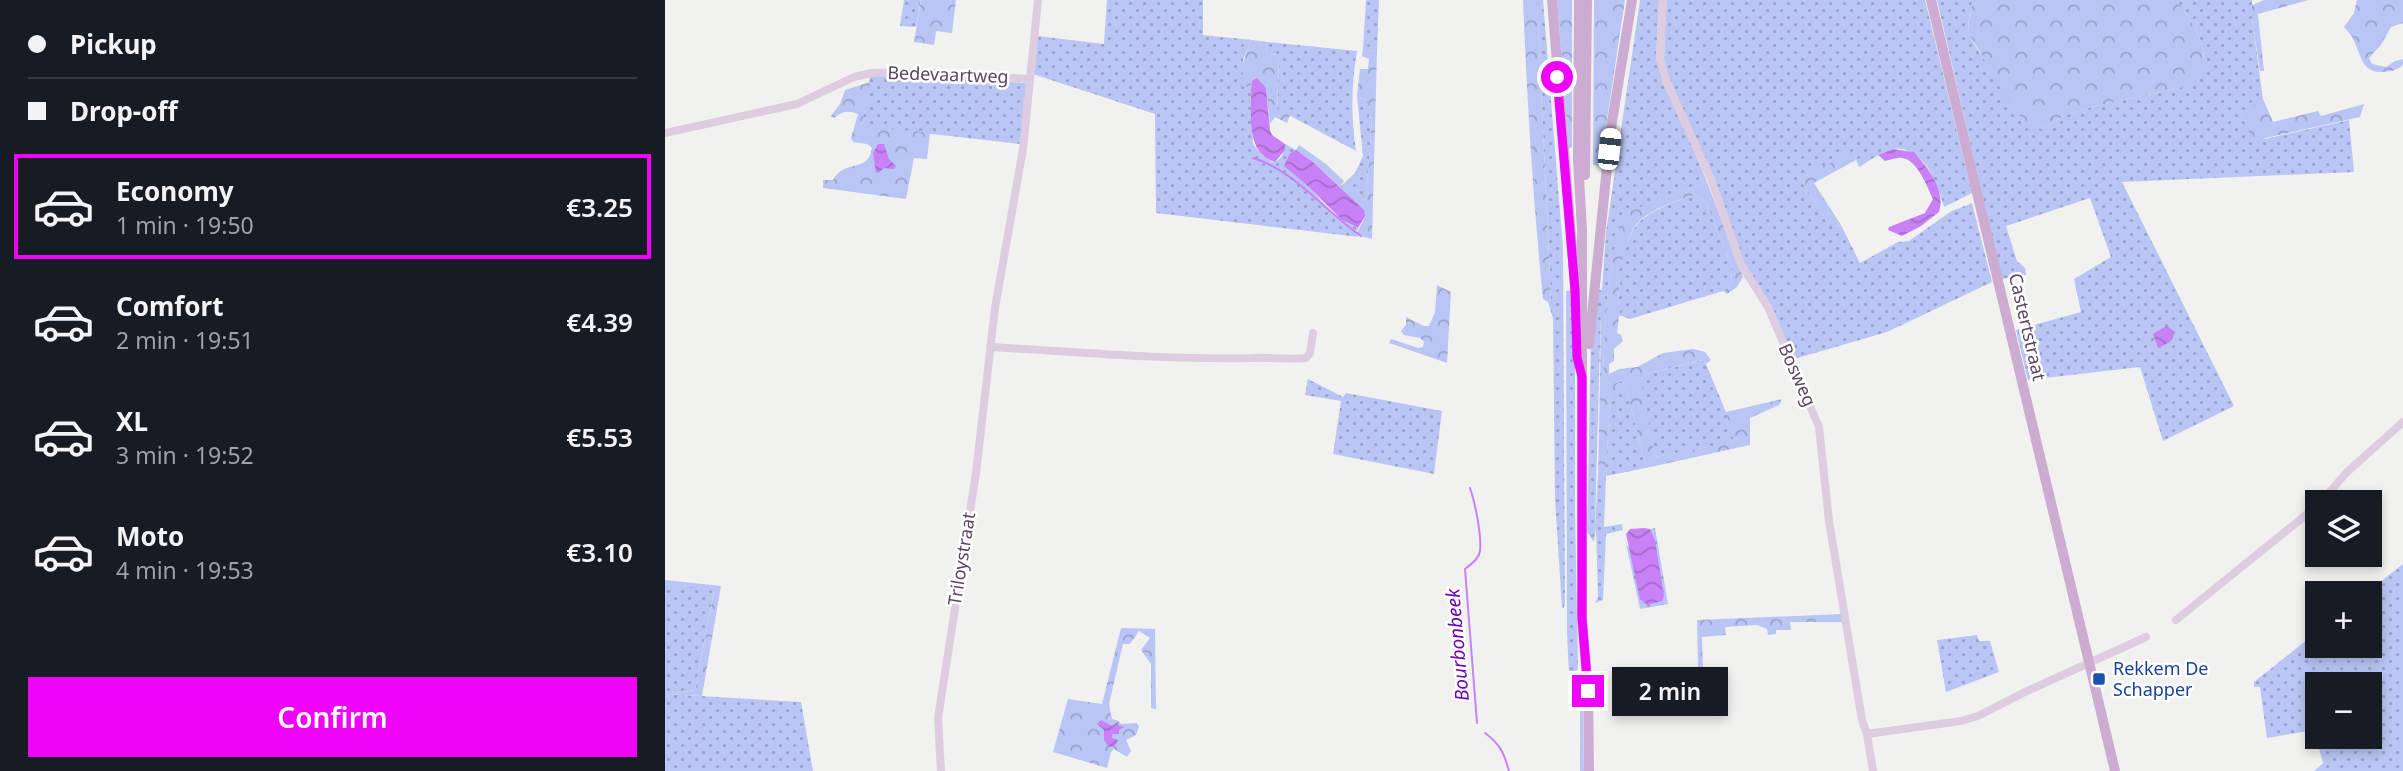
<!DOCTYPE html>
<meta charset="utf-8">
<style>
:root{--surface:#171b24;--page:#242831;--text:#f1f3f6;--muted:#9ea1a6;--line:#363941;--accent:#ee04f7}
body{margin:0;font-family:"Noto Sans",sans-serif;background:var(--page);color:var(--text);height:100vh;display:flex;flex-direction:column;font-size:26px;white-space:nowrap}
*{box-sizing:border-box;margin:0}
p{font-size:23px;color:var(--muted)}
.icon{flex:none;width:38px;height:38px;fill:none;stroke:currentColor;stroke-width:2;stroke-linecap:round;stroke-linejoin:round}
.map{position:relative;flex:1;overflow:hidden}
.sheet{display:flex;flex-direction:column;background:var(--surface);width:665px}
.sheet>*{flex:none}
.hud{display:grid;align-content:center;height:154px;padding:0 28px;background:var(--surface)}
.buttons{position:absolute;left:1640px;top:490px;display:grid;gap:14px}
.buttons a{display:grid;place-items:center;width:77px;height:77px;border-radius:0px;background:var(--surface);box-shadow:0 4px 10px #0003;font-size:35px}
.end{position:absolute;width:32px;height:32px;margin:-16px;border:9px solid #ee04f7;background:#fff;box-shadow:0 0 0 4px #fff}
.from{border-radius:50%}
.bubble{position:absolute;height:49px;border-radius:0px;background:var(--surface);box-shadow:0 4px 10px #0003;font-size:23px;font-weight:600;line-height:49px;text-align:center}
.car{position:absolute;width:21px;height:42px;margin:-21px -10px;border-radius:9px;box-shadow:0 0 5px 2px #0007;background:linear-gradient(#fff 24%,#345 0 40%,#fff 0 76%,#345 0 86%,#fff 0)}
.hud b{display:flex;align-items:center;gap:24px;height:66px;font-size:26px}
.hud b+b{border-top:2px solid var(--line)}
.hud i{width:18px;height:18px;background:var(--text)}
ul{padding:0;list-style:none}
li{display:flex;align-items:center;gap:21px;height:105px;margin:0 14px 10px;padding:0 14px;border:4px solid transparent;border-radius:0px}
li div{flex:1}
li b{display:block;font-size:26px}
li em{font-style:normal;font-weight:600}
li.selected{border-color:var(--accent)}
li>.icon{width:63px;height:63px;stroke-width:1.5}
.primary-button{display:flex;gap:14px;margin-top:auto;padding:14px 28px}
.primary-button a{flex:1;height:80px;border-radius:0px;background:var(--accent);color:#fff;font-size:28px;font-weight:600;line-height:80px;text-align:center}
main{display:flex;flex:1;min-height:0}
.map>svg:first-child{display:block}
.green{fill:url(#green-dots);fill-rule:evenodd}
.forest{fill:url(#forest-crowns)}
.water{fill:url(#water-waves)}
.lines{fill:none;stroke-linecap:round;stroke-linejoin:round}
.stream{stroke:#c881f6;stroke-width:2}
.minor{stroke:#decce1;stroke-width:8}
.major{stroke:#cdacd1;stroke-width:10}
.route{stroke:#ee04f7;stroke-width:9}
.transit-dot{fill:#1a4fb4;stroke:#fff;stroke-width:2.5}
.labels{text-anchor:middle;stroke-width:5;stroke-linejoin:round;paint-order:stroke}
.street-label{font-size:18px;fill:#5c455f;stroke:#fff}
.transit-label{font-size:18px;fill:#164399;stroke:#fff;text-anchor:start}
.water-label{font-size:19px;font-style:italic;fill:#6f00b7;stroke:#fff}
</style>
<main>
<section class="sheet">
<div class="hud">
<b><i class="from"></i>Pickup</b>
<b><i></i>Drop-off</b>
</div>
<ul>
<li class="selected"><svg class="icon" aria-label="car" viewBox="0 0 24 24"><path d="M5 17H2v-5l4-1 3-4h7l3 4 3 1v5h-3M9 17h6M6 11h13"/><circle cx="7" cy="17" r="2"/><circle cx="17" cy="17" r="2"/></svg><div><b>Economy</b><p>1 min · 19:50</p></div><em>€3.25</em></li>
<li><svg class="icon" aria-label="car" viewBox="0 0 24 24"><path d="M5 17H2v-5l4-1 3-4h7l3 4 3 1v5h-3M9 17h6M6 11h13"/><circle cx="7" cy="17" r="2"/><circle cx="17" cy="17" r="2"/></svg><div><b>Comfort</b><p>2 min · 19:51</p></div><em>€4.39</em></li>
<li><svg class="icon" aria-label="car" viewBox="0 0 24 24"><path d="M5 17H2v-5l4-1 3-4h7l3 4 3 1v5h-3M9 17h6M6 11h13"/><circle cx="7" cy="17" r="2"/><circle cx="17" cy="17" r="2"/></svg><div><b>XL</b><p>3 min · 19:52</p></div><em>€5.53</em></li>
<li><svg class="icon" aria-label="car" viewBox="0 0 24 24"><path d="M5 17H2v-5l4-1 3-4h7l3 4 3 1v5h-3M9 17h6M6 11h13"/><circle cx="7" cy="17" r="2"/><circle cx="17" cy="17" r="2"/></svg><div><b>Moto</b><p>4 min · 19:53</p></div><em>€3.10</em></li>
</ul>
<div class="primary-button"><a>Confirm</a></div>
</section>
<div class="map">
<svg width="1738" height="771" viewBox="0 0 1738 771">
<defs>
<pattern id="green-dots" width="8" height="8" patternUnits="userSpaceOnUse" patternTransform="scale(1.75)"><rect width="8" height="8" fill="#b9c5f4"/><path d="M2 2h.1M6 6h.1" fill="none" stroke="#9aa2c9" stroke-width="1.8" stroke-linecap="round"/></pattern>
<pattern id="forest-crowns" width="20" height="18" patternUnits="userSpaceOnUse" patternTransform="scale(1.75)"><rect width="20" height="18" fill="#b9c5f4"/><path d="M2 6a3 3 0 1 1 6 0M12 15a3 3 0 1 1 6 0" fill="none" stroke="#9aa2c9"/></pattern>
<pattern id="water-waves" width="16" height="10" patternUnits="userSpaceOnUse" patternTransform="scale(1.75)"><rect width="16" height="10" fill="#c881f6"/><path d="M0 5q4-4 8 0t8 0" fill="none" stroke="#a66bca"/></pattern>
</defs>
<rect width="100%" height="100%" fill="#f1f2ef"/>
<path class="green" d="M239,0h17l-5,27 -16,-1z
M442,0h96v35l49,5 -9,19 2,27 6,3 2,55 9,11 10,7c9,0 13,-10 13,-18l11,6 -6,3c16,29 36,63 68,75l-2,7 3,2 -203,-24 -1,-99 -122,-40 4,-38 67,8z
M701,0h13l-2,52 -14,-3z
M872,0h6l20,249 2,352 -1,7h-2l-7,-109 -2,-181 -5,-16 3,-3z
M975,0h19l-3,59 51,123 -79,30c-23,42 -23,121 -25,169h-3l1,-75 -6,221 3,-51 8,-1 4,-82 8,-11h5l3,6 20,80 -40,8 -2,51 18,-3 1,6 -17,4 -3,66 -8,3 3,-6 -2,-69 -2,14 -7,-10 4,-194 5,-48h6l4,-57z
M1001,0h259l47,193 -28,14c-6,-23 -21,-63 -51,-58 -12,3 -24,12 -34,18l-6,-15 -53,27 31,48 10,-2 19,38 38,-21 11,-1 41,-29 22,-9 20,79 -105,50 -93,27 -49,-93 -27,-78 -51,-115 -3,-14z
M1272,0h36c-2,10 -6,22 -4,32 5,21 56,77 72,97l25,-14 25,-8 89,-19 24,-22c1,-29 -12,-43 -27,-66h75v18l11,81 -23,15 25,25 84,-19 5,52 -232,10 112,224 -71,35 -23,-74 -112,13 -12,-50 65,-18 -7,-33 37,-22 -21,-59 -84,28 11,35 8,7 1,7 -24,4z
M602,42l90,9c-6,34 -6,66 -1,100l-71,-38 -3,4 -5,-3 2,-59 -13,-1z
M239,75l123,8 -7,61 -158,-18 8,-50z
M692,96l12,6v14l3,3 -6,80 -2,1 -15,-14 -7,5 -2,-4 15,-14 8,-17z
M1029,195l12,7 26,65 -1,18 -8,6 -93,28 -11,-4 2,-15h-3l2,-21 -3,-2c5,-16 9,-38 19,-51 10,-14 42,-26 58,-31z
M907,290l3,36v184l3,159 -7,6 -2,-1 -2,-41 -1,-342z
M1038,360l3,4 20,48 9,30 -80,15 -15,-75 9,-9z
M643,379l35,18 3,-4 96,18 -8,63 -101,-20 8,-53 -36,-6z
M990,528l13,76 -28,5 -16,-75 3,12 28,-6 -5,-11z
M1738,564v207h-89l9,-8 -9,-33 -47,8 -7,-51h-6v-5l63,-50v14h52v-53h-3zM1704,684v53h-52v-53z
M0,584l49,6 -19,100 -20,3 -10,-2z
M1312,635l2,6h11l9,31 -53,20 -9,-52z
M917,677l2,94h-4v-81l-5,-6 1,-3z
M0,694l136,8 12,69h-148z"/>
<path class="forest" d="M256,0h35l-4,33 -16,-2 -2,14 -20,-3z
M858,0h14l14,299 -3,3 -5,-3c-10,-99 -16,-199 -20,-299z
M892,0h15v147l-3,1z
M929,0h31l-25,166 -7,-1z
M1308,0h204c15,23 28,37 27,66l-8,11 -16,11 -89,19 -25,8 -25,14c-27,-7 -45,-50 -58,-72 -4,-8 -11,-16 -14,-24 -2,-11 2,-22 4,-33z
M1599,0h45l-51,14 6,57h-4l-8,-53v-13z
M1692,0h46v23l-12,4 -10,18 -12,13 3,6 14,3 9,-6 8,-2v6c-7,6 -11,6 -21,7 -20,1 -21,-17 -28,-31 -2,-5 -6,-10 -10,-14l10,-14z
M587,40l15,2 -1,12 13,1 -2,59 5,3 3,-5 5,3 -3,8 -12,-6 -5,7 -4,-36 -14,-7 -1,8 -6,-3c-6,-17 -1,-29 7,-46z
M698,49l14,3 -5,187 -16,-4 8,-16 -22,-28 7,-6 15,15 2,-1 6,-80 -6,-8 3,-9 -12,-6 3,-27h8l1,-10 -7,-3z
M205,82l-8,43 68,8 -3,26 -13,-1 -8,41 -83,-11v-8h10c12,-22 35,-6 39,-32l-5,-4 -14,-2 -2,-4 7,-24c-11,-4 -15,-3 -24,4l-3,-2 9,-12 5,-14z
M1598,99l10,23 45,-11 3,5 43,-12 -4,13 -103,23 -7,-6 -10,-21z
M634,145l27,19 18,17 -4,6 -27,-25 -17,-12z
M1188,151l3,9 -42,23 27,42 -10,2 -31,-48z
M1042,182l36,95 -6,10 -10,7 -4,-3 8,-6 1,-18 -26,-65 -12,-7c-16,5 -48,16 -58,30 -10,14 -13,36 -19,52l3,1 -2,21 3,1 -4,33 4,2 2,6 -9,8v12l-5,3v10l10,-5 18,-2 26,-14 30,-4 12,3 6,8 -5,4 -4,-4 -53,13 -8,9 14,75 79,-15 -8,-30 56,-13 -3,6 -29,13v27l-104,23 -20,-80 -3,-6h-5l-8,12 -4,82h-8l2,-95 3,-1c2,-48 2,-125 24,-168z
M772,285l14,7 -4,71 -58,-20 2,-4 27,9 5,-1 1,-5 -4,-4 -16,-3 -3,-4 5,-6v-8l18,9h5l6,-14z
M0,580l56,6 -19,110 -37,-2v-3l10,2 20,-3 19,-99 -49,-7z
M1176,614l2,8h-53l1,8h-15v4l-8,1 -1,-6 -10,-4 -32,2 1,8 -24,2 1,32h-5l-1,-49z
M456,628l34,1 1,80 -5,-1v-44l-10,-14 9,-12 -11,-7 -9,13h-7l-14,60 3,15 7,2 2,3 16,-1 2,4 -3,8 -10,5 5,11 -4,6 -13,-8 -3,3 -4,16 -54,-16 15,-53 34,5z"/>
<path class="water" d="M592,78l9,10 4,42 2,5 13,9v6l-10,12c-30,-9 -23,-47 -24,-73l1,-8z
M213,144h6l5,15 7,7 -2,3 -10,-1 -6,5 -2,-1 -3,-19z
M1228,149l21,3c14,16 32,38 25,60l-18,14 -19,10 -14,-6 1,-3 36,-14 8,-14c-6,-12 -15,-39 -31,-41 -4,-1 -12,2 -17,3l-7,-6z
M631,150l17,12 51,48 1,6 -7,12 -16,-8 -34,-34 -24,-20 6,-13z
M1501,326l7,4c3,12 -6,13 -15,18l-5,-14z
M979,528l6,1 5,11 9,56 -2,5 -15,4 -7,-6 -14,-65 4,-5z
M436,720l11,6 6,-4v3l6,2 -5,3v4h-7v4l6,2 -4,7 -6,-1 -4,-6v-10l-7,-6z"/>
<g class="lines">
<path class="stream" d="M588,158c43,13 71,53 108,78
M805,488c5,14 12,49 10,63 -1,8 -9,13 -15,18l12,154
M820,733c15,11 19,20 24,38"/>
<path class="minor" d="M998,0l-3,58 6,23 45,98 30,85 27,43 51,120 10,94 33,199 5,14 6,37
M0,133l132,-29 57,-27 17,-4 46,-1 113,7
M325,347c88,5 175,13 263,11 17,-1 36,2 53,0l4,-5 3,-20
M1656,502l25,-29 57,-51
M1511,620l141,-114
M1202,734l94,-13 17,-5 47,-24 121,-55
M276,771l-3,-53 38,-245 19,-165 28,-159 15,-149"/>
<path class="major" d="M887,0l24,298
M914,0l-1,160 4,70v388l6,73 1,80
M1266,0l184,771
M920,175l2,-175
M924,344l22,-216 21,-128"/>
</g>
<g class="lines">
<path class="route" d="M892,77l18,213 2,67 5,20v241l6,73"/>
</g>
<rect class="transit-dot" x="1427" y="672" width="14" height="14" rx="3.5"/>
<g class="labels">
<g class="street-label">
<text transform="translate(283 75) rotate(2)" y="6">Bedevaartweg</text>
<text transform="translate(1362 327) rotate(77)" y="6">Castertstraat</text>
<text transform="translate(1132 375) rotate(66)" y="6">Bosweg</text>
<text transform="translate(297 559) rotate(-81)" y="6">Triloystraat</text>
</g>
<g class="transit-label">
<text x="1448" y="675">Rekkem De<tspan x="1448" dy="21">Schapper</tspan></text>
</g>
<g class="water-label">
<text transform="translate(792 645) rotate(-95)" y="7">Bourbonbeek</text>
</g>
</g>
</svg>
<div class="buttons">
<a><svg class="icon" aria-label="layers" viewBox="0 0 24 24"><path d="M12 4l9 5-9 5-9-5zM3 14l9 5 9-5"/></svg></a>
<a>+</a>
<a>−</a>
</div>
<i class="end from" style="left:892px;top:77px"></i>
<i class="end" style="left:923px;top:691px"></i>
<div class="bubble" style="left:947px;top:667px;width:116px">2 min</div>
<i class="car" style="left:944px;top:149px;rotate:6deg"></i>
</div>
</main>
